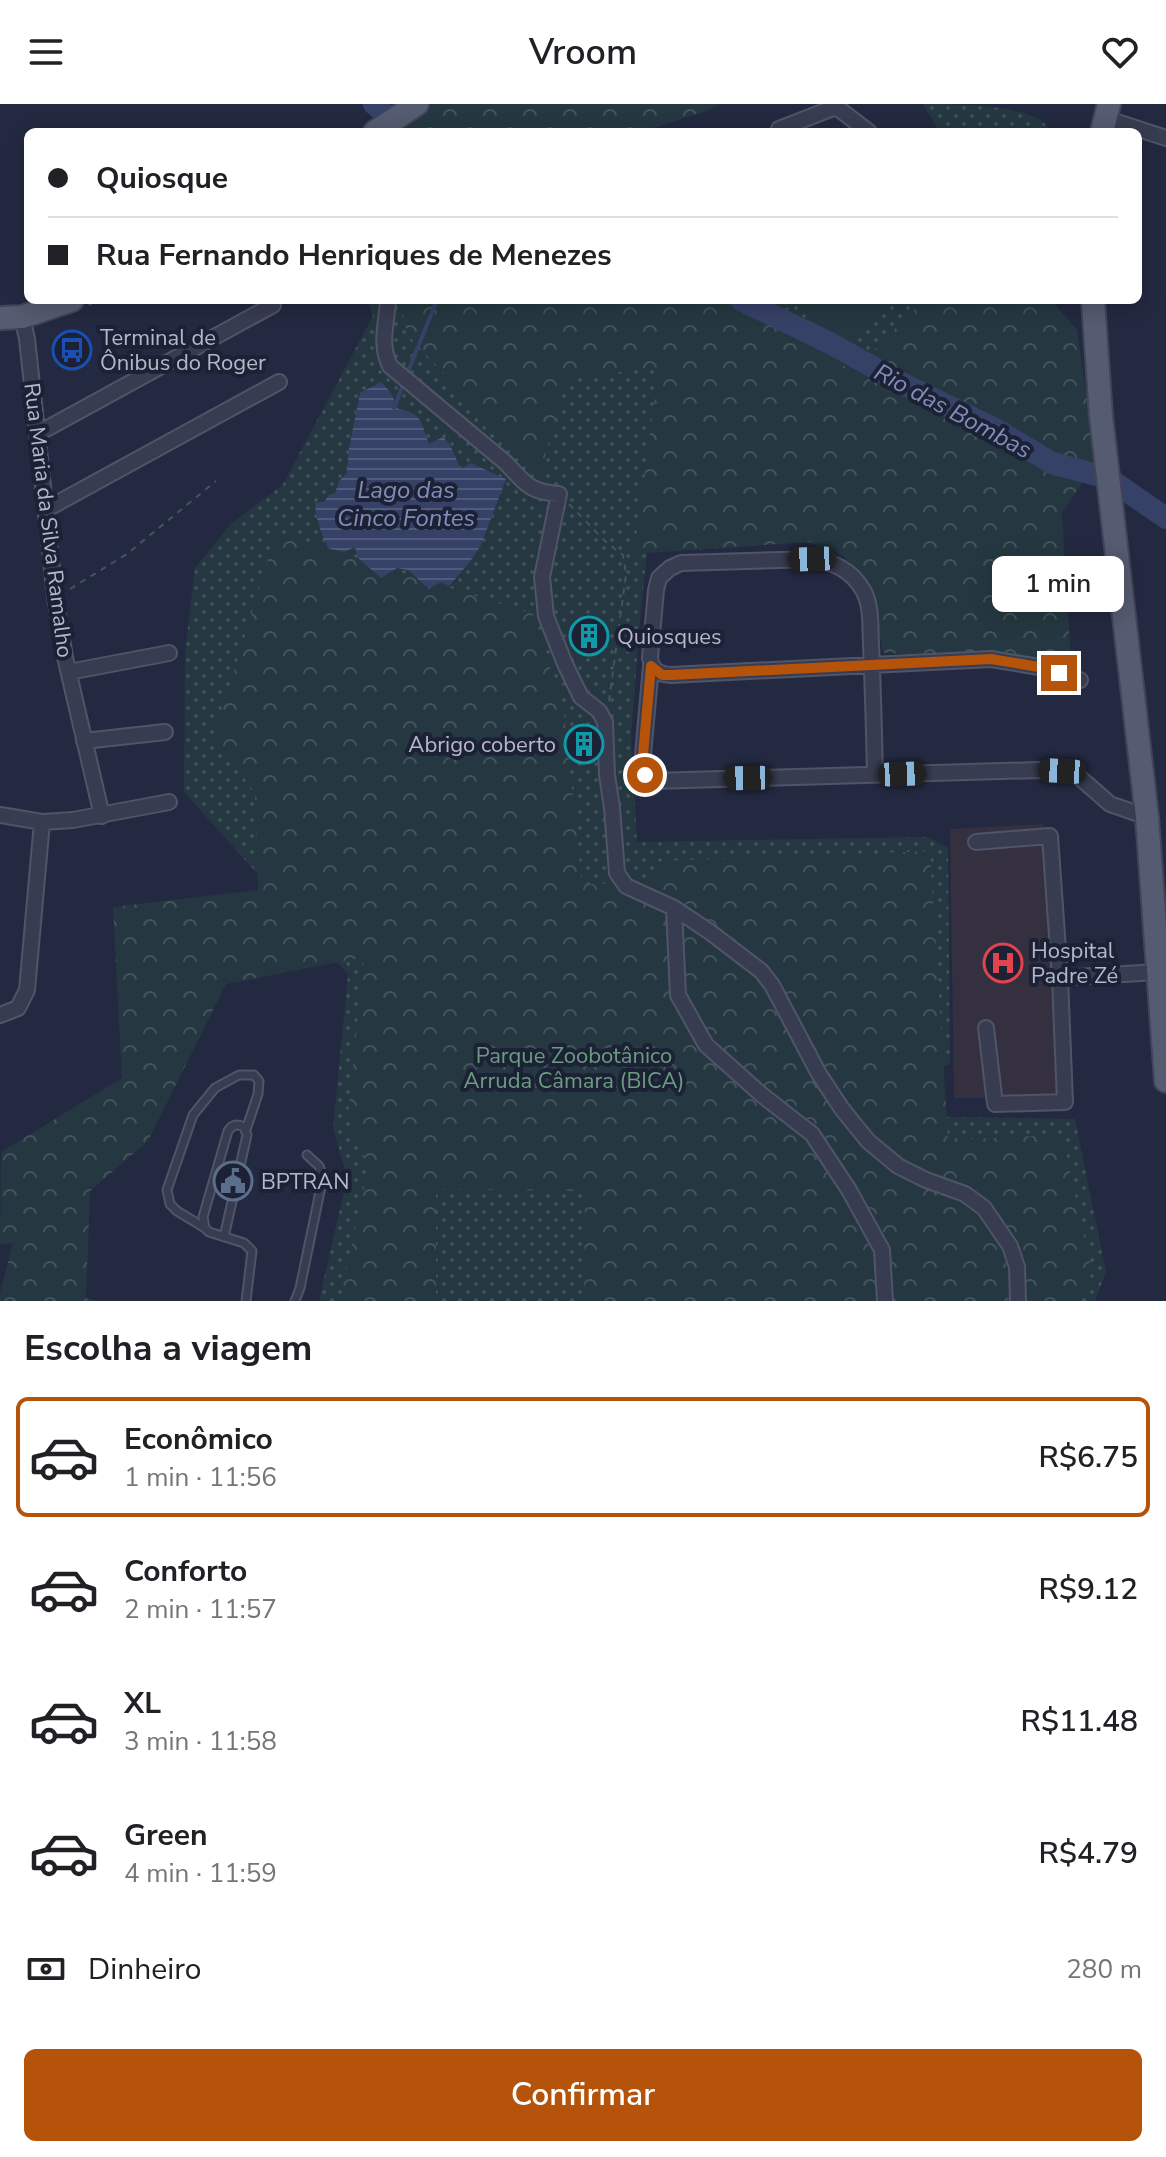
<!DOCTYPE html>
<html lang="pt">
<meta charset="utf-8">
<style>
:root{--surface:#fff;--page:#f2f2f2;--text:#202124;--muted:#757577;--line:#e0e0e0;--accent:#b45309}
body{margin:0;font-family:"Nunito Sans",sans-serif;background:var(--page);color:var(--text);height:100vh;display:flex;flex-direction:column;font-size:30px;white-space:nowrap}
*{box-sizing:border-box;margin:0}
p{font-size:26px;color:var(--muted)}
.icon{flex:none;width:44px;height:44px;fill:none;stroke:currentColor;stroke-width:2;stroke-linecap:round;stroke-linejoin:round}
.map{position:relative;height:1197px;overflow:hidden}
.panel{display:flex;flex-direction:column;background:var(--surface);flex:1}
.panel>*{flex:none}
.top-card{position:absolute;left:24px;top:24px;width:1118px;height:176px;border-radius:12px;box-shadow:0 4px 20px #0003;display:grid;align-content:center;height:176px;padding:0 24px;background:var(--surface)}
.end{position:absolute;width:36px;height:36px;margin:-18px;border:10px solid #b45309;background:#fff;box-shadow:0 0 0 4px #fff}
.from{border-radius:50%}
.bubble{position:absolute;height:56px;border-radius:12px;background:var(--surface);box-shadow:0 4px 20px #0003;font-size:26px;font-weight:600;line-height:56px;text-align:center}
.car{position:absolute;width:24px;height:48px;margin:-24px -12px;border-radius:10px;box-shadow:0 0 6px 2px #0007;background:linear-gradient(#222 24%,#8ab4d8 0 40%,#222 0 76%,#8ab4d8 0 86%,#222 0)}
.top-card b{display:flex;align-items:center;gap:28px;height:76px;font-size:30px}
.top-card b+b{border-top:2px solid var(--line)}
.top-card i{width:20px;height:20px;background:var(--text)}
ul{padding:0;list-style:none}
li{display:flex;align-items:center;gap:24px;height:120px;margin:0 16px 12px;padding:0 8px;border:4px solid transparent;border-radius:12px}
li div{flex:1}
li b{display:block;font-size:30px}
li em{font-style:normal;font-weight:600}
li.on{border-color:var(--accent)}
li>.icon{width:72px;height:72px;stroke-width:1.5}
h2{padding:0 24px;font-size:36px;line-height:96px}
.pay{display:flex;align-items:center;gap:20px;height:88px;padding:0 24px;font-size:30px}
.pay p{margin-inline-start:auto}
.primary-button{display:flex;gap:16px;margin-top:auto;padding:16px 24px}
.primary-button a{flex:1;height:92px;border-radius:12px;background:var(--accent);color:#fff;font-size:32px;font-weight:600;line-height:92px;text-align:center}
header{display:flex;justify-content:space-between;align-items:center;height:104px;padding:0 24px;background:var(--surface);font-size:36px;font-weight:600}
.map>svg:first-child{display:block}
.medical{fill:#353040}
.green{fill:url(#green-dots)}
.forest{fill:url(#forest-crowns)}
.pitch{fill:#253841}
.water{fill:url(#water-rules)}
.lines{fill:none;stroke-linecap:round;stroke-linejoin:round}
.stream{stroke:#364167;stroke-width:4}
.river{stroke:#364167;stroke-width:22}
.lane-casing{stroke:#4f5467;stroke-width:11}
.street-casing{stroke:#4f5467;stroke-width:18}
.primary-casing{stroke:#414559;stroke-width:26}
.path{stroke:#43555e;stroke-width:2;stroke-dasharray:6 6;stroke-linecap:butt}
.lane{stroke:#383c50;stroke-width:7}
.street{stroke:#383c50;stroke-width:14}
.primary{stroke:#555b70;stroke-width:22}
.route{stroke:#b45309;stroke-width:10}
.labels{text-anchor:middle;stroke-width:8;stroke-linejoin:round;paint-order:stroke}
.poi-label{font-size:22px;fill:#b4b8ca;stroke:#1c2135;text-anchor:start}
.street-label{font-size:22px;fill:#b4b8ca;stroke:#1c2135}
.park-label{font-size:22px;fill:#6a9c80;stroke:#1c2135}
.water-label{font-size:24px;font-style:italic;fill:#818db8;stroke:#1c2135}
</style>
<header><svg class="icon" aria-label="menu" viewBox="0 0 24 24"><path d="M4 6h16M4 12h16M4 18h16"/></svg>Vroom<svg class="icon" aria-label="heart" viewBox="0 0 24 24"><path d="M12 20l-8-8c-3-5 5-10 8-4 3-6 11-1 8 4z"/></svg></header>
<div class="map">
<svg width="1166" height="1197" viewBox="0 0 1166 1197">
<defs>
<pattern id="green-dots" width="8" height="8" patternUnits="userSpaceOnUse" patternTransform="scale(2)"><rect width="8" height="8" fill="#253841"/><path d="M2 2h.1M6 6h.1" fill="none" stroke="#42535b" stroke-width="1.8" stroke-linecap="round"/></pattern>
<pattern id="forest-crowns" width="20" height="18" patternUnits="userSpaceOnUse" patternTransform="scale(2)"><rect width="20" height="18" fill="#253841"/><path d="M2 6a3 3 0 1 1 6 0M12 15a3 3 0 1 1 6 0" fill="none" stroke="#42535b"/></pattern>
<pattern id="water-rules" width="6" height="5" patternUnits="userSpaceOnUse" patternTransform="scale(2)"><rect width="6" height="5" fill="#364167"/><path d="M0 2.5h6" fill="none" stroke="#515a7b"/></pattern>
</defs>
<rect width="100%" height="100%" fill="#232940"/>
<path class="medical" d="M1043,720l22,274h-111l-4,-269z"/>
<path class="green" d="M923,0c29,0 122,0 126,28h-109z
M368,196h682l3,197 17,153 -28,-11 -166,-50 -31,-32 -38,-15 -160,11 -7,67 -9,118 6,104 291,-5 20,11 2,216 -40,9 -9,43 174,3 31,153 -11,29h-776l28,-123 -14,-50 15,-154 -164,-182 1,-139 10,-85 37,-45 51,-39 90,-168z"/>
<path class="forest" d="M430,0h289l-10,6 -68,22h-246z
M400,196h381l71,74 64,-67 -2,-7h137l26,30 19,132 -34,51 9,148 -188,-8 -13,-70 -42,-42 -194,12 25,-186 -93,12 -25,92 -10,-5 -124,-132z
M276,429l257,81 31,98 18,173 74,-5 4,-19 270,-10 18,289 114,-5 30,137 -12,29h-496l1,-110 -149,-2v112h-96l28,-133 -20,-54 16,-157 -138,27 -78,157 -58,50 -4,107 10,3h-96v-8l13,-50 -13,1 1,-92 121,-74 -9,-171 145,-17 -3,-97 -41,-55z"/>
<path class="pitch" d="M802,196h91l-49,45z"/>
<path class="water" d="M381,278l10,11 7,16c25,4 23,14 31,35l14,-7c11,10 11,20 18,32l10,-6 35,16 -26,68 -11,16 -20,23 -8,-4 -12,7 -21,-19 -11,-2 -16,10 -23,-20 -3,-11 -11,5 -16,-4c-7,-15 -12,-28 -13,-45l9,-1 5,-7 6,-2 4,-12 8,-8 2,-25 11,-55z"/>
<g class="lines">
<path class="stream" d="M407,270l30,-74
M394,304l10,-26"/>
<path class="river" d="M374,0l8,7 12,21
M741,196l89,43 71,40 96,47 55,33 56,15 58,40"/>
<defs>
<path id="lane" d="M205,1124l-28,-17 -7,-7 -3,-14 26,-75 22,-27 24,-13h15l5,6 -1,13 -12,36
M224,1133l23,-102 -3,-8c-7,-3 -11,-3 -16,4l-25,86 2,11 4,4 35,11 8,8 -6,50
M295,1197l5,-13 23,-111 -4,-11 -12,-11"/>
<path id="street" d="M1105,14l61,20
M779,25l54,-21 6,1 30,23
M388,196c-1,23 -9,44 2,66l116,97c19,20 23,29 53,31l-17,83 4,39 19,48 16,33 18,14 6,11 2,53 5,33 5,65 9,13 48,22 36,24 51,39 11,14 47,89 23,35 26,32 30,25 28,14 39,14 19,14 26,38 7,21 1,34
M22,213l5,22 28,258 10,60 37,159
M37,330l236,-129
M45,406l234,-128
M651,562l-9,100 3,9 8,6 386,-11 23,1 16,5 32,28 37,13
M69,568l100,-19
M84,637l81,-9
M875,671c-1,-44 -2,-87 -4,-130 -1,-18 1,-39 -8,-55 -12,-20 -29,-28 -51,-31l-131,4 -11,5 -11,10 -3,12 -6,68c2,12 8,16 21,17l320,-16 48,8 41,13
M0,711l42,7 31,-2 96,-18
M976,738l74,-6 10,142 97,-6
M674,804l4,87 28,50 56,50 50,39 37,56 33,60 3,51
M0,911l18,-7 9,-18 15,-168
M986,924l9,76 70,-2 -5,-124"/>
<path id="primary" d="M375,28l42,-28
M1102,28l7,-28
M1093,196l8,116 46,401 19,264
M0,214l22,-1 50,-17"/>
</defs>
<use href="#lane" class="lane-casing"/>
<use href="#street" class="street-casing"/>
<use href="#primary" class="primary-casing"/>
<path class="path" d="M89,201l9,-5
M569,400l37,38 17,13 3,19 -17,127
M70,485l57,-35 89,-73"/>
<use href="#lane" class="lane"/>
<use href="#street" class="street"/>
<use href="#primary" class="primary"/>
</g>
<g class="lines">
<path class="route" d="M645,671l-3,-9 9,-100 11,9h9l320,-16 48,8 20,6"/>
</g>
<defs>
<symbol id="bus-ring" viewBox="-11 -11 22 22"><circle r="9.5" fill="#1c2135" stroke="#1a4fb4" stroke-width="1.5"/><path d="M-5-6H5V4H4V6H2V4H-2V6H-4V4H-5ZM-3.5-4V0h7V-4ZM-3.5 1.2v1.5H-2V1.2ZM2 1.2v1.5H3.5V1.2Z" fill="#1a4fb4"/></symbol>
<symbol id="building-ring" viewBox="-11 -11 22 22"><circle r="9.5" fill="#1c2135" stroke="#0f9aa8" stroke-width="1.5"/><path d="M-4-6H4V6H1V3H-1V6H-4ZM-2.5-4.3h1.7v1.8h-1.7ZM.8-4.3h1.7v1.8H.8ZM-2.5-1h1.7V.8h-1.7ZM.8-1h1.7V.8H.8Z" fill="#0f9aa8"/></symbol>
<symbol id="hospital-ring" viewBox="-11 -11 22 22"><circle r="9.5" fill="#1c2135" stroke="#e0444e" stroke-width="1.5"/><path d="M-5-5h3v3.5h4V-5h3V5h-3V1.5h-4V5h-3Z" fill="#e0444e"/></symbol>
<symbol id="civic-ring" viewBox="-11 -11 22 22"><circle r="9.5" fill="#1c2135" stroke="#5c6f8a" stroke-width="1.5"/><path d="M-.6-6.5H3V-4.5H.6V-3L4-1V1h2V6H-6V1h2V-1L-.6-3ZM-1.2 2.5V6h2.4V2.5Z" fill="#5c6f8a"/></symbol>
</defs>
<g fill-rule="evenodd">
<use href="#bus-ring" x="50" y="224" width="44" height="44"/>
<use href="#building-ring" x="567" y="510" width="44" height="44"/>
<use href="#building-ring" x="562" y="618" width="44" height="44"/>
<use href="#hospital-ring" x="981" y="837" width="44" height="44"/>
<use href="#civic-ring" x="211" y="1055" width="44" height="44"/>
</g>
<g class="labels">
<g class="poi-label">
<text x="100" y="241">Terminal de<tspan x="100" dy="25">Ônibus do Roger</tspan></text>
<text x="617" y="540">Quiosques</text>
<text x="556" y="648" text-anchor="end">Abrigo coberto</text>
<text x="1031" y="854">Hospital<tspan x="1031" dy="25">Padre Zé</tspan></text>
<text x="261" y="1085">BPTRAN</text>
</g>
<g class="street-label">
<text transform="translate(49 416) rotate(83)" y="8">Rua Maria da Silva Ramalho</text>
</g>
<g class="park-label">
<text x="574" y="959">Parque Zoobotânico<tspan x="574" dy="25">Arruda Câmara (BICA)</tspan></text>
</g>
<g class="water-label">
<text transform="translate(953 307) rotate(28)" y="8">Rio das Bombas</text>
<text x="406" y="394">Lago das<tspan x="406" dy="28">Cinco Fontes</tspan></text>
</g>
</g>
</svg>
<i class="end from" style="left:645px;top:671px"></i>
<i class="end" style="left:1059px;top:569px"></i>
<div class="bubble" style="left:992px;top:452px;width:132px">1 min</div>
<i class="car" style="left:812px;top:455px;rotate:268deg"></i>
<i class="car" style="left:1062px;top:667px;rotate:273deg"></i>
<i class="car" style="left:902px;top:670px;rotate:88deg"></i>
<i class="car" style="left:748px;top:674px;rotate:269deg"></i>
<div class="top-card">
<b><i class="from"></i>Quiosque</b>
<b><i></i>Rua Fernando Henriques de Menezes</b>
</div>
</div>
<section class="panel">
<h2>Escolha a viagem</h2>
<ul>
<li class="on"><svg class="icon" aria-label="car" viewBox="0 0 24 24"><path d="M5 17H2v-5l4-1 3-4h7l3 4 3 1v5h-3M9 17h6M6 11h13"/><circle cx="7" cy="17" r="2"/><circle cx="17" cy="17" r="2"/></svg><div><b>Econômico</b><p>1 min · 11:56</p></div><em>R$6.75</em></li>
<li><svg class="icon" aria-label="car" viewBox="0 0 24 24"><path d="M5 17H2v-5l4-1 3-4h7l3 4 3 1v5h-3M9 17h6M6 11h13"/><circle cx="7" cy="17" r="2"/><circle cx="17" cy="17" r="2"/></svg><div><b>Conforto</b><p>2 min · 11:57</p></div><em>R$9.12</em></li>
<li><svg class="icon" aria-label="car" viewBox="0 0 24 24"><path d="M5 17H2v-5l4-1 3-4h7l3 4 3 1v5h-3M9 17h6M6 11h13"/><circle cx="7" cy="17" r="2"/><circle cx="17" cy="17" r="2"/></svg><div><b>XL</b><p>3 min · 11:58</p></div><em>R$11.48</em></li>
<li><svg class="icon" aria-label="car" viewBox="0 0 24 24"><path d="M5 17H2v-5l4-1 3-4h7l3 4 3 1v5h-3M9 17h6M6 11h13"/><circle cx="7" cy="17" r="2"/><circle cx="17" cy="17" r="2"/></svg><div><b>Green</b><p>4 min · 11:59</p></div><em>R$4.79</em></li>
</ul>
<div class="pay"><svg class="icon" aria-label="cash" viewBox="0 0 24 24"><path d="M3 7h18v10H3z"/><circle cx="12" cy="12" r="2"/></svg>Dinheiro<p>280 m</p></div>
<div class="primary-button"><a>Confirmar</a></div>
</section>
